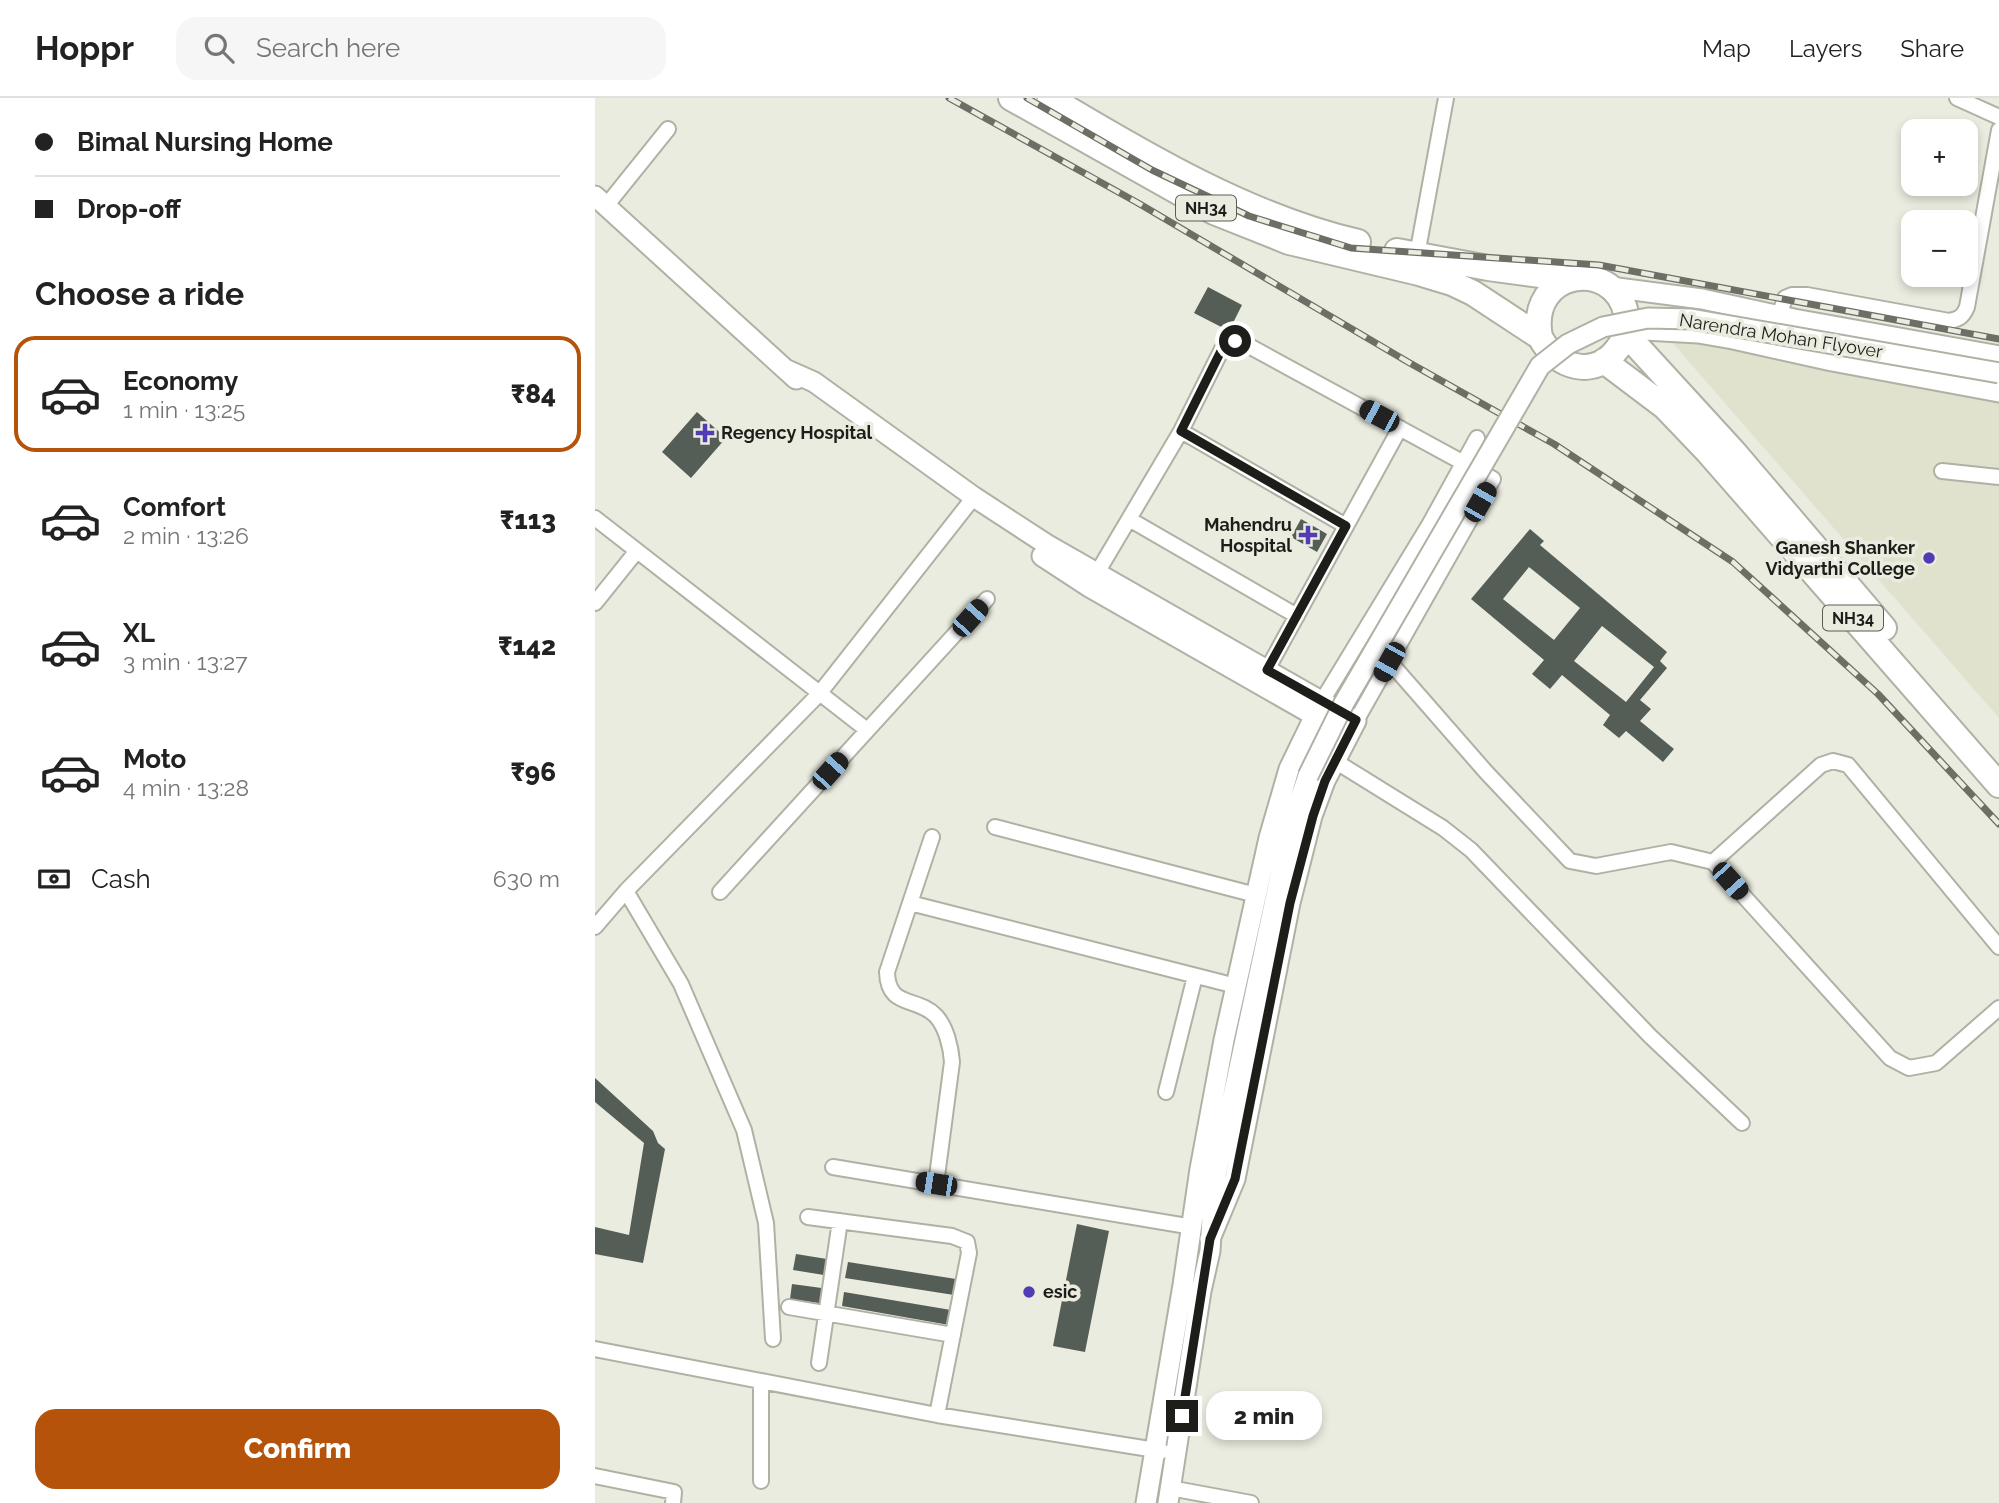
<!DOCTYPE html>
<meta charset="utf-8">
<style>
:root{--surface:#fff;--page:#f6f6f6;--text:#222;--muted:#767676;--line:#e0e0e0;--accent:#b45309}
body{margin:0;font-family:Raleway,sans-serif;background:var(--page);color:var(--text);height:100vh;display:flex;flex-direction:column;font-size:26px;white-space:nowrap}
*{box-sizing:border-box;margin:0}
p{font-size:23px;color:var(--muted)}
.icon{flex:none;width:38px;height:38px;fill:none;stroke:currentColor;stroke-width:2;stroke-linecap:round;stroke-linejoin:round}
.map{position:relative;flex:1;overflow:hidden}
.drawer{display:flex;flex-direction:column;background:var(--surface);width:595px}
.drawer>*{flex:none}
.top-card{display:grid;align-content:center;height:154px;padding:0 35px;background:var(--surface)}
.fabs{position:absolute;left:1306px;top:21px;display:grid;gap:14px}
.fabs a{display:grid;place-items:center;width:77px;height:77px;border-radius:14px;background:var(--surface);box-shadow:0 4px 10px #0003;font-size:35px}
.end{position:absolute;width:32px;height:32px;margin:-16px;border:9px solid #1d1e19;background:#fff;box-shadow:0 0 0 4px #fff}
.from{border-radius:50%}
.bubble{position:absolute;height:49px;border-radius:21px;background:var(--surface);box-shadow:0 4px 10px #0003;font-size:23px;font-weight:800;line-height:49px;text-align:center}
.car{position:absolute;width:21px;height:42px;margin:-21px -10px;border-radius:9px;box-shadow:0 0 5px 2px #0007;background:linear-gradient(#222 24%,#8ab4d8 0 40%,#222 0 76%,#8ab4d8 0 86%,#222 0)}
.top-card b{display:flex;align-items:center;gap:24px;height:66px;font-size:26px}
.top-card b+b{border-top:2px solid var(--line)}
.top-card i{width:18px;height:18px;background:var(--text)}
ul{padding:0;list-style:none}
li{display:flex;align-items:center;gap:21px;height:116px;margin:0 14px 10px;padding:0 21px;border:4px solid transparent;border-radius:21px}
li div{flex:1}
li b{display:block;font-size:26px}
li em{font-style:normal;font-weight:800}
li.active{border-color:var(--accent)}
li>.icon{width:63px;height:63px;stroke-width:1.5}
h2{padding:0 35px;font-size:32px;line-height:84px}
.pay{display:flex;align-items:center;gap:18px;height:77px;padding:0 35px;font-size:26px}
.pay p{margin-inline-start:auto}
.primary-button{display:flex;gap:14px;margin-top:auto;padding:14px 35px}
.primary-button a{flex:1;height:80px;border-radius:21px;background:var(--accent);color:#fff;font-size:28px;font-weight:800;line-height:80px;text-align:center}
header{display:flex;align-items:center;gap:42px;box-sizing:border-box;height:98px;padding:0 35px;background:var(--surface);border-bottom:2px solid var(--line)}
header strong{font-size:33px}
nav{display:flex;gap:38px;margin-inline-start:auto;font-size:24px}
.search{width:490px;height:63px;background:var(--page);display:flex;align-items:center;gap:18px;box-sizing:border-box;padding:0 24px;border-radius:21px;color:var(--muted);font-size:26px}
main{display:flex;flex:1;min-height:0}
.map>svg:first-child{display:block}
.built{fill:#e0e2ce}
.building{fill:#555e56;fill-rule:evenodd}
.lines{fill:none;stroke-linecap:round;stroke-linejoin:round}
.street-casing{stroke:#b0b1a5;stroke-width:18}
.secondary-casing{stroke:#b0b1a5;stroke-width:23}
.highway-casing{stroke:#b0b1a5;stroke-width:28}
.street{stroke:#fff;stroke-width:14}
.secondary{stroke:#fff;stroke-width:19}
.highway{stroke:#fff;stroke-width:24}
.rail-casing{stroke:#6d6e66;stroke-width:7}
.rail{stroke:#ebece0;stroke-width:4.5;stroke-dasharray:13;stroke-linecap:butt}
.secondary-bridge-casing{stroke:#b0b1a5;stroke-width:23;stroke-linecap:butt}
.secondary-bridge{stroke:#fff;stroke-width:19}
.route{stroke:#1d1e19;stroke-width:9}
.poi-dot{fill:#513cb4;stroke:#ebece0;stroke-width:2.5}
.labels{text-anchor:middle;stroke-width:7;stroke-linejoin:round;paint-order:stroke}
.shield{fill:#ebece0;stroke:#5b5c55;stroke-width:2}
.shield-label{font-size:16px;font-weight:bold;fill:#1d1e19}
.street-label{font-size:18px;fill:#1d1e19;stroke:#ebece0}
.poi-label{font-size:18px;font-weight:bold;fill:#1d1e19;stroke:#ebece0;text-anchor:start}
</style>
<header>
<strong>Hoppr</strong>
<div class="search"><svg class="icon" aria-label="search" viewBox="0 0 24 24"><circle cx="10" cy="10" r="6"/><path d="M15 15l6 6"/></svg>Search here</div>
<nav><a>Map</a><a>Layers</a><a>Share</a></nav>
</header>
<main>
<section class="drawer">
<div class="top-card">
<b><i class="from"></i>Bimal Nursing Home</b>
<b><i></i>Drop-off</b>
</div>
<h2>Choose a ride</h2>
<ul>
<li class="active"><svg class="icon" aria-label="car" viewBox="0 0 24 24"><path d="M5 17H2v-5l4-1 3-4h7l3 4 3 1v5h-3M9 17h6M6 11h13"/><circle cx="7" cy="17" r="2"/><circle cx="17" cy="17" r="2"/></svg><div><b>Economy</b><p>1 min · 13:25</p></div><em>₹84</em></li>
<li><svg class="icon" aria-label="car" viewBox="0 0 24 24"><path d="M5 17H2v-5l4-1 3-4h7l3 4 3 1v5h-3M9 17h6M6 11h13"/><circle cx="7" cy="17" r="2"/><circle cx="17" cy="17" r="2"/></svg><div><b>Comfort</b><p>2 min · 13:26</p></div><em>₹113</em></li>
<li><svg class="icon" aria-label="car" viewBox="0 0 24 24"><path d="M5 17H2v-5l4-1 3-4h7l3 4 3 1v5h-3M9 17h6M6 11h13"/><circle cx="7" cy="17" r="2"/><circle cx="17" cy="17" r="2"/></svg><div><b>XL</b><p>3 min · 13:27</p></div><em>₹142</em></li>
<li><svg class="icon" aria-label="car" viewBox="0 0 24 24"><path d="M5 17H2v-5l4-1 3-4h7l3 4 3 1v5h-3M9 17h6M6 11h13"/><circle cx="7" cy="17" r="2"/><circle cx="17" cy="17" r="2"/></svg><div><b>Moto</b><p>4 min · 13:28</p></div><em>₹96</em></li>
</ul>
<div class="pay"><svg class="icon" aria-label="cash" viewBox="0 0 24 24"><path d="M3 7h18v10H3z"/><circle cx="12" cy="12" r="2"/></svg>Cash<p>630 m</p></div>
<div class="primary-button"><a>Confirm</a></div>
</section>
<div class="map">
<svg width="1404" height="1405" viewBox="0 0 1404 1405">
<rect width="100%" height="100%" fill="#ebece0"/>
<path class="built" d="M1075,242l121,17 208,42v319z"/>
<path class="building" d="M613,189l34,18 -13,26 -35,-18z
M102,314l29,26 -35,40 -29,-26z
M706,421l26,15 -10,18 -26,-15z
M935,431l14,12 -4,4 127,107 -7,9 7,7 -27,32 11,9 -11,12 34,28 -11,13 -37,-31 -7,7 -16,-13 7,-10 -48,-40 -12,14 -18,-15 12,-14 -73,-61zM934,469l51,41 -26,32 -51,-41zM1007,528l52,41 -28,35 -52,-41z
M0,980l58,53 5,12 7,6 -22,114 -48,-9v-27l34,8 15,-92 -49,-41z
M482,1126l32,7 -24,121 -32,-6z
M201,1156l37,6 -3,16 -37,-6z
M253,1164l108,17 -2,16 -109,-17z
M197,1186l37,5 -3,15 -36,-5z
M249,1194l107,18 -2,15 -107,-19z"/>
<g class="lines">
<defs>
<path id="street" d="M1362,0l42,19
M11,108l62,-77
M822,157l29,-157
M1184,218l6,-18 7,-3h15l142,26c10,-2 14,-4 18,-14l32,-177
M586,333l165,95
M1347,373l57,6
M0,420l272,212
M534,421l168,97
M502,475l84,-142 41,-82 13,-8 14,5 244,133 -137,242
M0,505l41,-51
M794,563l97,111 84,89 26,5 75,-14 42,10
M672,572l133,-242
M727,603l107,-176 48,-87
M740,663l108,67 28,22 179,186 92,87
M400,729l261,68
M337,739l-45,135c1,37 30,24 49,44 10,11 15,31 16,46l-16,122
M31,793l55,93 63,146 22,93 7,116
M125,794l267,-293
M315,805l326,83
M0,829l31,-36 193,-197 155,-197
M1404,849l-151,-182 -15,-4 -12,4 -108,97 177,196 19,10 27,-5 63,-55
M571,994l29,-116
M238,1069l360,60
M213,1119l144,19 15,6 2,11 -32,162
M194,1209l164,28
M0,1251l342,66 225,36
M224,1265l21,-142
M0,1378l79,16 -1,11
M166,1383v-100
M575,1390l81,15"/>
<path id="secondary" d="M0,98l201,183
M1015,189l92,12 92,20 205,37
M1032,231l71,4 35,6 99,22 167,31
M192,272l27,12 160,115 72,47 310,177 -31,60 -13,35 -22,87 -55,276 -25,60
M447,458l49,32 254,145
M551,1405l37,-218 17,-116 24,-129 45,-202 20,-69 31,-64
M573,1405l33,-212 9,-40 4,-66 77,-360 17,-49"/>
<path id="highway" d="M416,0l203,114 75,30 130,31 33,10 21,10 67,44c16,31 55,43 78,11 8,-10 11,-23 8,-35 -13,-56 -99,-43 -86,24
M455,0c95,57 200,119 308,144
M802,153l91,17 81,11
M1031,236l108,118 150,176
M1009,263l61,46 43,45 291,333"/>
</defs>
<use href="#street" class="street-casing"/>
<use href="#secondary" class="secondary-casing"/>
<use href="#highway" class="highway-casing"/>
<use href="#street" class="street"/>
<use href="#secondary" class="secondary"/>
<use href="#highway" class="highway"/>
<defs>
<path id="rail" d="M354,0l189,105 270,159 146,82 179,118 145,132 121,130
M432,0l125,72 97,46 102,32 248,17 400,74"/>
</defs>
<use href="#rail" class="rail-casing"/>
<use href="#rail" class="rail"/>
<defs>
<path id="secondary-bridge" d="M713,678l36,-73 196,-337 28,-22 35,-17 45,-9 43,1 308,54"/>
</defs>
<use href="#secondary-bridge" class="secondary-bridge-casing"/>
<use href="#secondary-bridge" class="secondary-bridge"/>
</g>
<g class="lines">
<path class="route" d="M587,1318l28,-177 25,-60 55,-276 23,-87 12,-35 31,-61 -89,-50 79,-144 -165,-95 41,-82 13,-8"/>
</g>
<g class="poi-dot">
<path d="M106.5 324.5h7v7h7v7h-7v7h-7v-7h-7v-7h7z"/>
<path d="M709.5 426.5h7v7h7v7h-7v7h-7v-7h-7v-7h7z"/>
<circle cx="1334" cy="460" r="7"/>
<circle cx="434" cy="1194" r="7"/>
</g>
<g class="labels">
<g class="shield">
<rect x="581" y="97.5" width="60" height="25" rx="5"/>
<rect x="1228" y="507.5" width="60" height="25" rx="5"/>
</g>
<g class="shield-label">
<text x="611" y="116">NH34</text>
<text x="1258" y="526">NH34</text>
</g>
<g class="street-label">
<text transform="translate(1186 238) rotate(9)" y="6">Narendra Mohan Flyover</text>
</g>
<g class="poi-label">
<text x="126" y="341">Regency Hospital</text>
<text x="697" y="433" text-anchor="end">Mahendru<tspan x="697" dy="21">Hospital</tspan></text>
<text x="1320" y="456" text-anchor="end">Ganesh Shanker<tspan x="1320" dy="21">Vidyarthi College</tspan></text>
<text x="448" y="1200">esic</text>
</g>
</g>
</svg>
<div class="fabs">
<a>+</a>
<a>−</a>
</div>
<i class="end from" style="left:640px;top:243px"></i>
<i class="end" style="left:587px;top:1318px"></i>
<div class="bubble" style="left:611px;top:1293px;width:116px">2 min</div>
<i class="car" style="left:784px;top:318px;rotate:298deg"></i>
<i class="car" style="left:885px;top:404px;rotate:30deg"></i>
<i class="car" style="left:375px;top:520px;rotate:42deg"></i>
<i class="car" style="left:794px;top:564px;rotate:209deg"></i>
<i class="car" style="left:235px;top:673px;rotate:42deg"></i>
<i class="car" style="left:1135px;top:783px;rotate:138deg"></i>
<i class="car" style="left:341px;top:1086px;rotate:279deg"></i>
</div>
</main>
